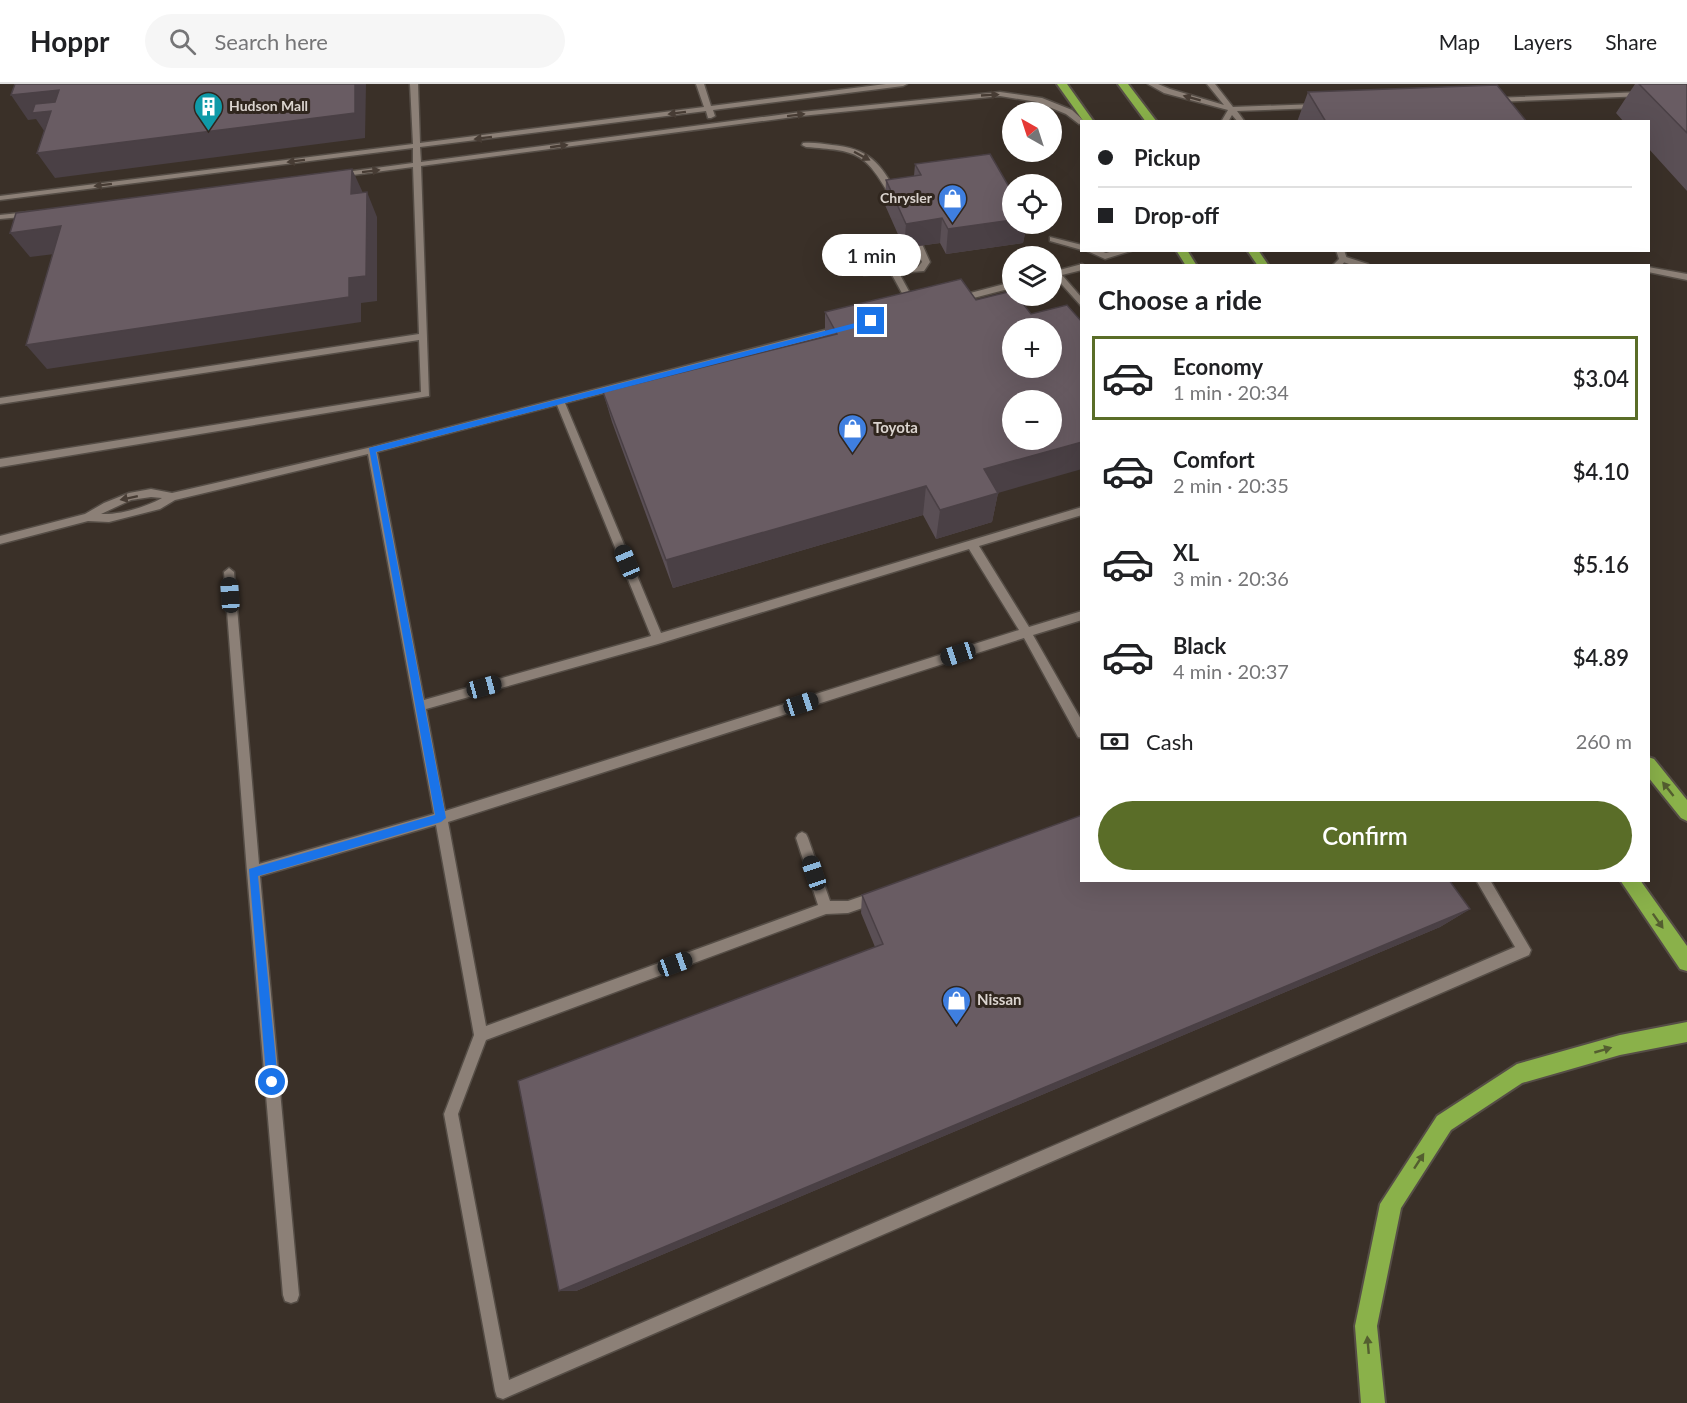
<!DOCTYPE html>
<meta charset="utf-8">
<style>
:root{--surface:#fff;--page:#f6f6f6;--text:#202124;--muted:#757577;--line:#e0e0e0;--accent:#5a6d28}
body{margin:0;font-family:Lato,sans-serif;background:var(--page);color:var(--text);height:100vh;display:flex;flex-direction:column;font-size:22px;white-space:nowrap}
*{box-sizing:border-box;margin:0}
p{font-size:20px;color:var(--muted)}
.icon{flex:none;width:33px;height:33px;fill:none;stroke:currentColor;stroke-width:2;stroke-linecap:round;stroke-linejoin:round}
.map{position:relative;flex:1;overflow:hidden}
.side{position:absolute;left:1080px;top:180px;width:570px;height:618px;display:flex;flex-direction:column;background:var(--surface);border-radius:0px;box-shadow:0 6px 24px #0002}
.side>*{flex:none}
.guide{position:absolute;left:1080px;top:36px;width:570px;height:132px;border-radius:0px;box-shadow:0 6px 24px #0002;display:grid;align-content:center;height:132px;padding:0 18px;background:var(--surface)}
.needle{width:39px;rotate:321deg}
.controls{position:absolute;left:1002px;top:18px;display:grid;gap:12px}
.controls a{display:grid;place-items:center;width:60px;height:60px;border-radius:50%;background:var(--surface);box-shadow:0 6px 24px #0002;font-size:30px}
.end{position:absolute;width:27px;height:27px;margin:-14px;border:8px solid #1a73e8;background:#fff;box-shadow:0 0 0 3px #fff}
.from{border-radius:50%}
.bubble{position:absolute;height:42px;border-radius:21px;background:var(--surface);box-shadow:0 6px 24px #0002;font-size:20px;font-weight:600;line-height:42px;text-align:center}
.car{position:absolute;width:18px;height:36px;margin:-18px -9px;border-radius:8px;box-shadow:0 0 4px 2px #0007;background:linear-gradient(#222 24%,#8ab4d8 0 40%,#222 0 76%,#8ab4d8 0 86%,#222 0)}
.guide b{display:flex;align-items:center;gap:21px;height:57px;font-size:22px}
.guide b+b{border-top:2px solid var(--line)}
.guide i{width:15px;height:15px;background:var(--text)}
ul{padding:0;list-style:none}
li{display:flex;align-items:center;gap:18px;height:84px;margin:0 12px 9px;padding:0 6px;border:3px solid transparent;border-radius:0px}
li div{flex:1}
li b{display:block;font-size:22px}
li em{font-style:normal;font-weight:600}
li.active{border-color:var(--accent)}
li>.icon{width:54px;height:54px;stroke-width:1.5}
h2{padding:0 18px;font-size:27px;line-height:72px}
.pay{display:flex;align-items:center;gap:15px;height:66px;padding:0 18px;font-size:22px}
.pay p{margin-inline-start:auto}
.action{display:flex;gap:12px;margin-top:auto;padding:12px 18px}
.action a{flex:1;height:69px;border-radius:36px;background:var(--accent);color:#fff;font-size:24px;font-weight:600;line-height:69px;text-align:center}
header{display:flex;align-items:center;gap:36px;box-sizing:border-box;height:84px;padding:0 30px;background:var(--surface);border-bottom:2px solid var(--line)}
header strong{font-size:28px}
nav{display:flex;gap:33px;margin-inline-start:auto;font-size:21px}
.search{width:420px;height:54px;background:var(--page);display:flex;align-items:center;gap:15px;box-sizing:border-box;padding:0 21px;border-radius:33px;color:var(--muted);font-size:22px}
.map>svg:first-child{display:block}
.lines{fill:none;stroke-linecap:round;stroke-linejoin:round}
.service-casing{stroke:#554d46;stroke-width:3}
.minor-casing{stroke:#554d46;stroke-width:3}
.trunk-casing{stroke:#554d46;stroke-width:4}
.service{fill:#8c8077;fill-rule:evenodd}
.minor{fill:#8c8077;fill-rule:evenodd}
.trunk{fill:#8ab14a;fill-rule:evenodd}
.wall{fill:#5a4f55}
.shaded-wall{fill:#4a4045}
.building{fill:#695c63;stroke:#4a4045;stroke-width:1.5;fill-rule:evenodd}
.oneway{fill:#473c34}
.oneway2{fill:#545e30}
.route{fill:#1a73e8}
.labels{text-anchor:middle;stroke-width:6;stroke-linejoin:round;paint-order:stroke}
.far-poi-label{font-size:14px;font-weight:bold;fill:#dbd4cf;stroke:#30261e;text-anchor:start}
.poi-label{font-size:15px;font-weight:bold;fill:#dbd4cf;stroke:#30261e;text-anchor:start}
</style>
<header>
<strong>Hoppr</strong>
<div class="search"><svg class="icon" aria-label="search" viewBox="0 0 24 24"><circle cx="10" cy="10" r="6"/><path d="M15 15l6 6"/></svg>Search here</div>
<nav><a>Map</a><a>Layers</a><a>Share</a></nav>
</header>
<div class="map">
<svg width="1687" height="1319" viewBox="0 0 1687 1319">
<rect width="100%" height="100%" fill="#3a3028"/>
<g class="lines">
<defs>
<path id="service" d="M410,0h8l2,59 284,-36 -8,-23h8l7,22 175,-22h21l-4,2 -190,24 2,6 -4,2h-3l-2,-7 -286,36 1,15 380,-50 199,-20 42,6 30,12 13,12 -6,2 -13,-10 -29,-12 -37,-6 -199,20 -380,50 8,230 -429,71v-8l421,-67 -2,-52 -419,64v-6l419,-64 -6,-167 -75,10 -4,-2 4,-2 75,-10v-15l-413,52v-4l413,-52z
M803,59c10,-1 20,1 29,2 36,3 49,18 65,49l-7,2c-26,-45 -33,-45 -84,-49l-4,-2z
M29,128h3v4l-32,3v-4z
M1050,153l32,8v5l-32,-9z
M916,160h6l8,18 -6,9 -25,2 18,33 -4,3 -4,-3 -18,-33 -27,2 -4,-3 4,-3 54,-2 4,-5 -7,-16z
M1085,166h13l8,3 11,-3h17l-29,9z
M1343,172l25,8 1,2h-14l-15,-5v-4z
M1082,180l3,2h-3v4l-20,5 20,23v9l-27,-30h-3v-5z
M1648,183l39,7v6l-39,-8z
M1012,198v6l-54,14 -4,-3 1,-2z
M840,242l4,3 -1,2 -278,72 96,230 421,-126v8l-103,31 50,81 53,-16v9l-49,15 49,86v17l-4,-1 -54,-99 -576,184 38,204 332,-121 -22,-67 2,-4 4,-2 4,2 2,4 22,63h18l29,-10 5,2 2,4 -2,4 -5,2 -29,10 -22,1 -340,126 -28,74 51,266 1006,-433 -39,-67h14l41,70 -2,5 -1026,444 -6,-2 -2,-6 -51,-277 30,-79 -38,-210 -176,51 39,419 -2,6 -6,2 -6,-2 -2,-6 -36,-423 -23,-300 5,-4 5,4 25,292 175,-50 -66,-360 -193,46 -15,9 -51,13 -21,-1 -88,23v-8l85,-22 19,-11 25,-10 22,-4 21,4 200,-46zM557,321l94,231 -227,64 -47,-248zM151,413l11,1c-16,9 -42,17 -61,16l30,-14zM969,465l50,81 -574,181 -19,-102 232,-65z"/>
<path id="minor" d="M1148,0h10l12,5 54,16 -17,-21h8l18,23 85,-3 4,2 -4,2 -81,3 8,11h-7l-6,-7 -4,7h-7l7,-12 -64,-17z
M1642,8l4,2 -1,2 -151,6 -4,-2 4,-2z
M1336,166h8l3,9 -6,7h-9l7,-7z"/>
<path id="trunk" d="M1057,0h10l27,38h-10z
M1118,0h10l29,38h-11z
M1176,166h11l10,16h-11z
M1247,166h11l11,16h-11z
M1648,673l6,2 33,41v21l-6,-3 -33,-41z
M1620,796h20l47,66v25l-7,-2z
M1687,938v20l-67,13 -98,28 -71,47 -50,78 -24,118 8,77h-24l-6,-77 25,-122 57,-88 80,-52 103,-29z"/>
</defs>
<use href="#service" class="service-casing"/>
<use href="#minor" class="minor-casing"/>
<use href="#trunk" class="trunk-casing"/>
<use href="#service" class="service"/>
<use href="#minor" class="minor"/>
<use href="#trunk" class="trunk"/>
</g>
<path class="wall" d="M1635,0h52v107l-39,-43v-26h-24l-8,-9z
M1308,8l219,30h-230z
M915,80l97,60h15l-4,19 -77,11 -6,-11 -36,5 -19,-43 1,-25 28,-4z
M825,228l173,181 -6,29 -56,17 -13,-24 -250,73 -61,-166 -9,-30 222,-55z
M862,811l608,14 -30,18 -864,364h-17l316,-344 -14,-34z"/>
<path class="shaded-wall" d="M355,0h11l-1,54 -310,40 -18,-25z
M59,6l-10,48 -13,-19 -8,1 -17,-25z
M352,85l11,24 -12,1z
M367,108l10,25v84l-16,2v19l-314,47 -21,-24 323,-67z
M942,134l-2,25 -36,5 2,-24z
M1012,136v4h15l-4,19 -77,11 2,-25z
M61,142l18,25 -49,6 -20,-24z
M1082,358v27l-84,24 -6,29 -56,17 4,-29 44,-41z
M926,402l-3,29 -250,73 -7,-28z
M1470,825l-30,18 -864,364h-17z"/>
<path class="building" d="M15,0h340v29l-318,40 14,-42 -19,2 3,-9 20,-2 4,-12 -48,5z
M1639,0h48v49z
M1497,1l30,37h-201l-18,-30z
M990,70l22,38v28l-64,9 -6,-11 -36,6 -20,-44 35,-5 -6,-11z
M352,85l-1,25 16,-2 -1,84 -17,2v19l-323,48 35,-119 -51,7 6,-20z
M961,195l15,21 36,-9v5h5l14,18 36,-9 15,17v120l-98,27 14,24 -58,17 -14,-24 -260,74 -63,-168 234,-58 -12,-22zM1012,244h40v40h-40zM1012,316h40v40h-40z
M1082,731v65h367l21,29 -911,382 -41,-210 365,-137 -21,-49z"/>
<defs><path id="oneway-solid" d="M-6-.8H1V-3.2L6.5 0L1 3.2V.8H-6Z" transform="scale(1.5)"/></defs>
<g class="oneway">
<use href="#oneway-solid" transform="translate(990 11) rotate(-3)"/>
<use href="#oneway-solid" transform="translate(1192 14) rotate(-165)"/>
<use href="#oneway-solid" transform="translate(677 29) rotate(173)"/>
<use href="#oneway-solid" transform="translate(796 31) rotate(-7)"/>
<use href="#oneway-solid" transform="translate(483 54) rotate(173)"/>
<use href="#oneway-solid" transform="translate(559 62) rotate(-8)"/>
<use href="#oneway-solid" transform="translate(862 72) rotate(28)"/>
<use href="#oneway-solid" transform="translate(296 77) rotate(173)"/>
<use href="#oneway-solid" transform="translate(371 87) rotate(-7)"/>
<use href="#oneway-solid" transform="translate(103 101) rotate(173)"/>
<use href="#oneway-solid" transform="translate(129 414) rotate(168)"/>
</g>
<g class="oneway2">
<use href="#oneway-solid" transform="translate(1668 705) rotate(-128)"/>
<use href="#oneway-solid" transform="translate(1658 837) rotate(55)"/>
<use href="#oneway-solid" transform="translate(1603 966) rotate(-16)"/>
<use href="#oneway-solid" transform="translate(1419 1077) rotate(-57)"/>
<use href="#oneway-solid" transform="translate(1368 1261) rotate(-95)"/>
</g>
<path class="route" d="M871,235l3,4 -498,129 70,366 -5,4 -183,54 20,206 -2,5h-9l-18,-218 186,-54 -66,-367z"/>
<defs>
<symbol id="building-pin" viewBox="-11 -11 22 30"><path d="M0 17L-7.5 6A9.5 9.5 0 1 1 7.5 6Z" fill="#0f9aa8" stroke="#30261e"/><path d="M-4-6H4V6H1V3H-1V6H-4ZM-2.5-4.3h1.7v1.8h-1.7ZM.8-4.3h1.7v1.8H.8ZM-2.5-1h1.7V.8h-1.7ZM.8-1h1.7V.8H.8Z" fill="#fff"/></symbol>
<symbol id="shop-pin" viewBox="-11 -11 22 30"><path d="M0 17L-7.5 6A9.5 9.5 0 1 1 7.5 6Z" fill="#3f7fe0" stroke="#30261e"/><path d="M-5-2.5h2.3a2.7 3.5 0 0 1 5.4 0H5L5.5 6h-11ZM-1.5-2.5h3a1.5 2.3 0 0 0-3 0Z" fill="#fff"/></symbol>
</defs>
<g fill-rule="evenodd">
<use href="#building-pin" x="192" y="6" width="33" height="45"/>
<use href="#shop-pin" x="936" y="98" width="33" height="45"/>
<use href="#shop-pin" x="836" y="328" width="33" height="45"/>
<use href="#shop-pin" x="940" y="900" width="33" height="45"/>
</g>
<g class="labels">
<g class="far-poi-label">
<text x="229" y="27">Hudson Mall</text>
<text x="932" y="119" text-anchor="end">Chrysler</text>
</g>
<g class="poi-label">
<text x="873" y="349">Toyota</text>
<text x="977" y="921">Nissan</text>
</g>
</g>
</svg>
<div class="controls">
<a><svg class="needle" viewBox="-14 -14 28 28"><path d="M0-13l5 13h-10z" fill="#e53935"/><path d="M0 13l5-13h-10z" fill="#757577"/></svg></a>
<a><svg class="icon" aria-label="locate" viewBox="0 0 24 24"><circle cx="12" cy="12" r="6"/><path d="M12 2v4M12 18v4M2 12h4M18 12h4"/></svg></a>
<a><svg class="icon" aria-label="layers" viewBox="0 0 24 24"><path d="M12 4l9 5-9 5-9-5zM3 14l9 5 9-5"/></svg></a>
<a>+</a>
<a>−</a>
</div>
<i class="end from" style="left:272px;top:998px"></i>
<i class="end" style="left:871px;top:237px"></i>
<div class="bubble" style="left:822px;top:150px;width:99px">1 min</div>
<i class="car" style="left:627px;top:478px;rotate:337deg"></i>
<i class="car" style="left:230px;top:511px;rotate:356deg"></i>
<i class="car" style="left:958px;top:570px;rotate:252deg"></i>
<i class="car" style="left:484px;top:603px;rotate:75deg"></i>
<i class="car" style="left:801px;top:620px;rotate:72deg"></i>
<i class="car" style="left:814px;top:789px;rotate:341deg"></i>
<i class="car" style="left:675px;top:880px;rotate:70deg"></i>
<div class="guide">
<b><i class="from"></i>Pickup</b>
<b><i></i>Drop-off</b>
</div>
<section class="side">
<h2>Choose a ride</h2>
<ul>
<li class="active"><svg class="icon" aria-label="car" viewBox="0 0 24 24"><path d="M5 17H2v-5l4-1 3-4h7l3 4 3 1v5h-3M9 17h6M6 11h13"/><circle cx="7" cy="17" r="2"/><circle cx="17" cy="17" r="2"/></svg><div><b>Economy</b><p>1 min · 20:34</p></div><em>$3.04</em></li>
<li><svg class="icon" aria-label="car" viewBox="0 0 24 24"><path d="M5 17H2v-5l4-1 3-4h7l3 4 3 1v5h-3M9 17h6M6 11h13"/><circle cx="7" cy="17" r="2"/><circle cx="17" cy="17" r="2"/></svg><div><b>Comfort</b><p>2 min · 20:35</p></div><em>$4.10</em></li>
<li><svg class="icon" aria-label="car" viewBox="0 0 24 24"><path d="M5 17H2v-5l4-1 3-4h7l3 4 3 1v5h-3M9 17h6M6 11h13"/><circle cx="7" cy="17" r="2"/><circle cx="17" cy="17" r="2"/></svg><div><b>XL</b><p>3 min · 20:36</p></div><em>$5.16</em></li>
<li><svg class="icon" aria-label="car" viewBox="0 0 24 24"><path d="M5 17H2v-5l4-1 3-4h7l3 4 3 1v5h-3M9 17h6M6 11h13"/><circle cx="7" cy="17" r="2"/><circle cx="17" cy="17" r="2"/></svg><div><b>Black</b><p>4 min · 20:37</p></div><em>$4.89</em></li>
</ul>
<div class="pay"><svg class="icon" aria-label="cash" viewBox="0 0 24 24"><path d="M3 7h18v10H3z"/><circle cx="12" cy="12" r="2"/></svg>Cash<p>260 m</p></div>
<div class="action"><a>Confirm</a></div>
</section>
</div>
